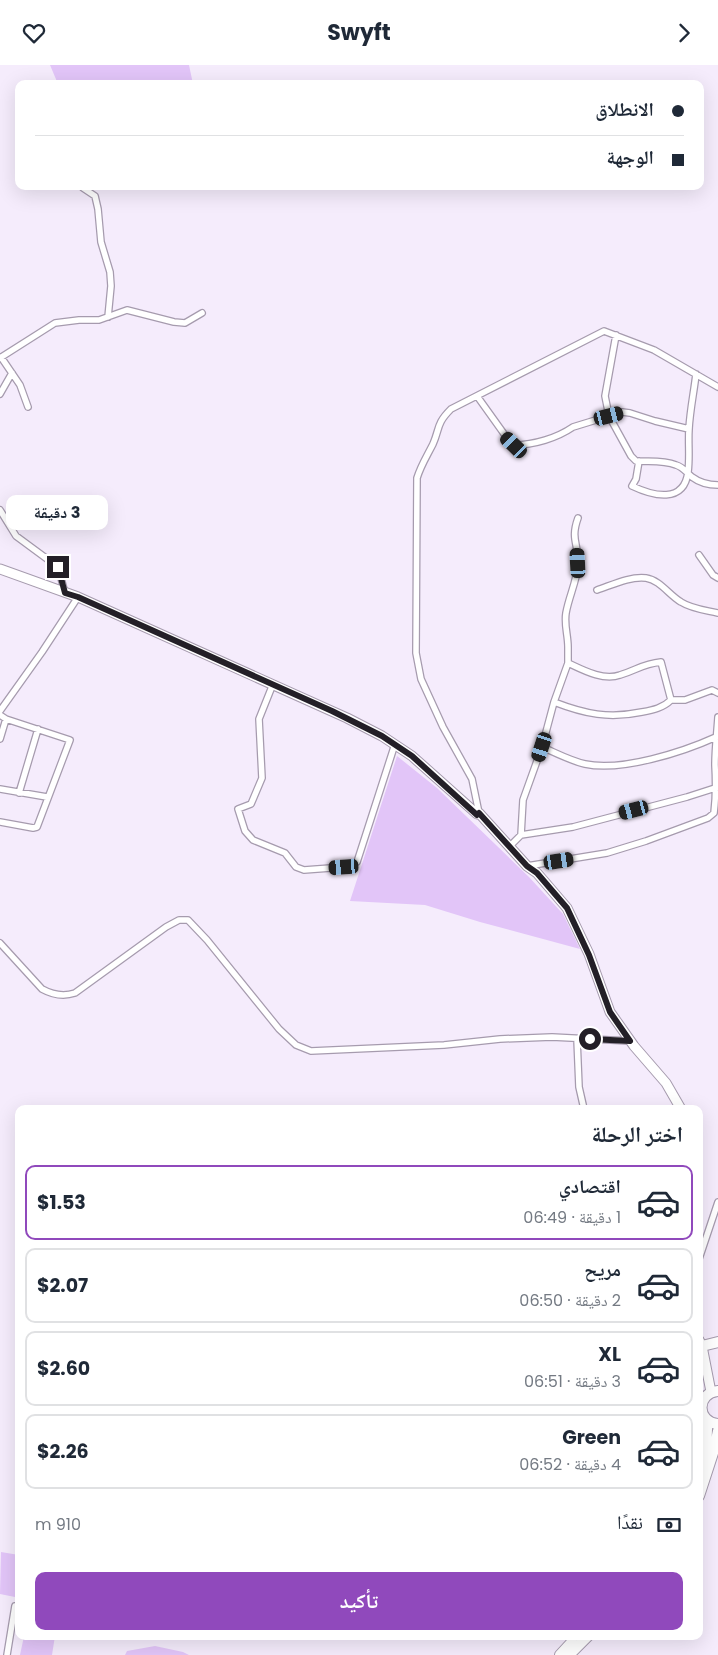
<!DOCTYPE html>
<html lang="ar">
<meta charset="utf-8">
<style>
:root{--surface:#fff;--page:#f6f6f7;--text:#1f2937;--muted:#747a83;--line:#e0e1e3;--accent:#9049bc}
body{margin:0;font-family:Poppins,"Noto Naskh Arabic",sans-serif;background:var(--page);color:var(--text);direction:rtl;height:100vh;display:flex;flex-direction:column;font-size:19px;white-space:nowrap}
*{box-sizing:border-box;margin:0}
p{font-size:16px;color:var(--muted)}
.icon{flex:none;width:28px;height:28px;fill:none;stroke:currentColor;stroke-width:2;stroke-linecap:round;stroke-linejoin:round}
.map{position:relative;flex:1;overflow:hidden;direction:ltr}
.side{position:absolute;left:15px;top:1040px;width:688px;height:535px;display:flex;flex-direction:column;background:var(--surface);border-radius:10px;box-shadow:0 5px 20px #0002;direction:rtl}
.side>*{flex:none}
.banner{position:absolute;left:15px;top:15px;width:689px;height:110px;border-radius:10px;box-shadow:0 5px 20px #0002;direction:rtl;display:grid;align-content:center;height:110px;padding:0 20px;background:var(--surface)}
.end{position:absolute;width:22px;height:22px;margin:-11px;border:6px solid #231f27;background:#fff;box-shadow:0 0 0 2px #fff}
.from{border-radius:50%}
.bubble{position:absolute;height:35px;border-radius:10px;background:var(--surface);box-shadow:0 5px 20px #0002;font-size:16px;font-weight:700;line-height:35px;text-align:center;direction:rtl}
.car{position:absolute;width:15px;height:30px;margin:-15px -8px;border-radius:6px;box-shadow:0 0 4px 1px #0007;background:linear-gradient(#222 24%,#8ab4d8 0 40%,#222 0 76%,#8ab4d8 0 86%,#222 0)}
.banner b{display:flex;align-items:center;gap:18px;height:48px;font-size:19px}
.banner b+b{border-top:1px solid var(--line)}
.banner i{width:12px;height:12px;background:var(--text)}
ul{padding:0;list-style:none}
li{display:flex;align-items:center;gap:15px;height:75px;margin:0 10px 8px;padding:0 10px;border:2px solid var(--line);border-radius:10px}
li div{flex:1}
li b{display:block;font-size:19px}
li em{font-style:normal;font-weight:700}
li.active{border-color:var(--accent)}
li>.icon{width:45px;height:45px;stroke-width:1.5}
h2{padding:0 20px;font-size:22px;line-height:60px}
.pay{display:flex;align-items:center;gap:12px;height:55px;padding:0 20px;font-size:19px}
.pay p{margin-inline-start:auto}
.cta{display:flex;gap:10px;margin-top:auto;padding:10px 20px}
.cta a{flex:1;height:58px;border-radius:10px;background:var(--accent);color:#fff;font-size:20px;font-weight:700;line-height:58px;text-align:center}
header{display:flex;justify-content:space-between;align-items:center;height:65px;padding:0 20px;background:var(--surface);font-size:22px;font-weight:700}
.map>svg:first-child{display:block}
.green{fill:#e2c5f8}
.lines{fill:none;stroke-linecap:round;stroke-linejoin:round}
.street-casing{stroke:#a69bae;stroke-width:8}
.primary-casing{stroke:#a69bae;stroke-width:11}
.highway-casing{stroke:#a69bae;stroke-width:12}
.street{stroke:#fff;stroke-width:5.5}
.primary{stroke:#fff;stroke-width:9}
.highway{stroke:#fff;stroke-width:10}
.route{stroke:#231f27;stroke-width:6}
</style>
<header><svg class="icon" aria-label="forward" viewBox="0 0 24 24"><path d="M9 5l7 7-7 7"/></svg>Swyft<svg class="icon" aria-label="heart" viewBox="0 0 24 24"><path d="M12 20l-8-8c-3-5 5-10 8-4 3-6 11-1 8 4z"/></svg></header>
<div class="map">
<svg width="718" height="1590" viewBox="0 0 718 1590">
<rect width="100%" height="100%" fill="#f5ecfc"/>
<path class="green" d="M50,0h139l4,19h-135z
M397,691l40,32 92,89 34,37 17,35 -100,-27 -55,-17 -75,-4z
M1,1487l18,3v22l-4,20 -15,-3z
M24,1571h31l-3,19h-32z
M155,1581l28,6 6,3h-64l2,-4z"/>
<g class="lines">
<defs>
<path id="street" d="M83,123l12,8 3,13 3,33 9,30 1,14 -3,31
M616,270l-11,61 4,20 22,40 5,5c14,1 27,-1 40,4 7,2 10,7 16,12 8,6 16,8 26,8
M1,292l19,28 8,22
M0,293l55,-35 24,-3h20l28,-10 47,12 11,1 17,-10
M0,329l12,-21
M477,331l30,42 7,7c20,0 43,-7 59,-18l49,-15 8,1 25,8 34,8
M639,396l-3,18 -4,7c21,10 52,18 56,-14 2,-15 0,-29 1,-43 1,-19 5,-37 7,-55
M0,445l16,26 42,31 7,26
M699,490l14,20 5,3
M597,525c15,-5 33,-14 49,-12 14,2 23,17 35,24 11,7 24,8 37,11
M568,598c0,-5 0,-11 0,-16 0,-12 -4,-22 -2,-34 3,-17 11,-32 12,-49 1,-20 -8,-24 0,-46
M273,619l-14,35 3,59 -11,26 -13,5 7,22 8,9 32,13 11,14 8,3 40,-3 13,-5 38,-118
M554,637c31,12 55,17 88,10 11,-2 21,-4 29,-12h14l27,-10 6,3
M0,646l42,-59 36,-55
M0,650l6,4 64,21 -33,87 -4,1 -33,-6
M0,674l6,-20
M542,682l12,-45 14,-39c15,7 35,18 52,12 17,-5 22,-11 41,-13l10,38
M0,724l47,8
M19,728l19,-64
M479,748l-7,-34 -29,-52 -22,-48 -5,-26 1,-175c4,-13 10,-22 16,-34 7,-16 3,-20 18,-35l153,-78 50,19 64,37
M521,770l2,-35 19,-53c14,6 29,14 43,17 36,8 98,-12 131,-27
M510,781l11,-11 52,-8 114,-30 31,-10
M527,801l80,-13 39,-12 62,-23 6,-5c2,-16 2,-31 1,-48 0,-16 2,-32 3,-48
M0,878l42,46c11,6 21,8 33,4l91,-66 13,-7h9l19,20 72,89 17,16 15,6 133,-6 56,-6 52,-2 78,4
M577,974l2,48 5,22
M699,1194l19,-57
M7,1590l8,-49 4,1"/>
<path id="primary" d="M0,504l78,28 269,121 35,18 30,20 65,58 2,-1 48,53 10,7 30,35 22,46 21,58 24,34 32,37 15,26
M699,1275l3,6 9,46"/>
<path id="highway" d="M702,1281l16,-4
M718,1326c-22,2 -22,31 0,33
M701,1405c4,-17 7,-32 6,-50
M699,1431l14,-43 5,-22
M560,1590l12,-13
M569,1590l19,-19"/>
</defs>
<use href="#street" class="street-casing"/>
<use href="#primary" class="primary-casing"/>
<use href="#highway" class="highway-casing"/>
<use href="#street" class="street"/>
<use href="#primary" class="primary"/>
<use href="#highway" class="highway"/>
</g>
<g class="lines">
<path class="route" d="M58,502l7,26 13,4 254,114 50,25 30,20 65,59 2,-2 48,53 10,7 30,35 22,47 21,57 20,29 -40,-2"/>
</g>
</svg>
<i class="end from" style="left:590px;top:974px"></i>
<i class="end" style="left:58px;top:502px"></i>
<div class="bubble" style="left:6px;top:430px;width:102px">3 دقيقة</div>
<i class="car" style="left:609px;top:351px;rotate:76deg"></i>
<i class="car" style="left:514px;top:380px;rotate:314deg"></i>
<i class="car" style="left:578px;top:498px;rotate:357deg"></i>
<i class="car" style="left:542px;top:682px;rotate:198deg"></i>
<i class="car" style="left:634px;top:745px;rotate:255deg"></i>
<i class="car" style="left:559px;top:796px;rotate:81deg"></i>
<i class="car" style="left:344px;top:802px;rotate:266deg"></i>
<div class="banner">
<b><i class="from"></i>الانطلاق</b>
<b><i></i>الوجهة</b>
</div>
<section class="side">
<h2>اختر الرحلة</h2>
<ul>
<li class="active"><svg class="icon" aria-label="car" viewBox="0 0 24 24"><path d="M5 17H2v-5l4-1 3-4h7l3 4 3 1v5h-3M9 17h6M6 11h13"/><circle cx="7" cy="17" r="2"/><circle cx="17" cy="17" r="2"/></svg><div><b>اقتصادي</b><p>1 دقيقة · 06:49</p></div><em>$1.53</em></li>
<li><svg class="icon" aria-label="car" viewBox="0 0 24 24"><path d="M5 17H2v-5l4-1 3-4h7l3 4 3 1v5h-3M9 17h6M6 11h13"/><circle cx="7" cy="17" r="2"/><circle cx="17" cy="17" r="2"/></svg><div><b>مريح</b><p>2 دقيقة · 06:50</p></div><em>$2.07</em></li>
<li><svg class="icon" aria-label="car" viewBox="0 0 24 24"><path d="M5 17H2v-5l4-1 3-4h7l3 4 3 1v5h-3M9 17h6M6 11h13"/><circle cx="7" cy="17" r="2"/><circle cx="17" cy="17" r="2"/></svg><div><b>XL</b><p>3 دقيقة · 06:51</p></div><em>$2.60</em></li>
<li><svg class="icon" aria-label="car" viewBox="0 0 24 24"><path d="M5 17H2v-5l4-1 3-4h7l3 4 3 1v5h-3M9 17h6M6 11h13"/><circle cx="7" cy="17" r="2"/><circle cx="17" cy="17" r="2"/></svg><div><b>Green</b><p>4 دقيقة · 06:52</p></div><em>$2.26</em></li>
</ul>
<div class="pay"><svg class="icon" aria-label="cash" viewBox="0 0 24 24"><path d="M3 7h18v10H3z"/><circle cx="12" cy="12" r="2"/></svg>نقدًا<p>910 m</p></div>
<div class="cta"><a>تأكيد</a></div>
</section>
</div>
